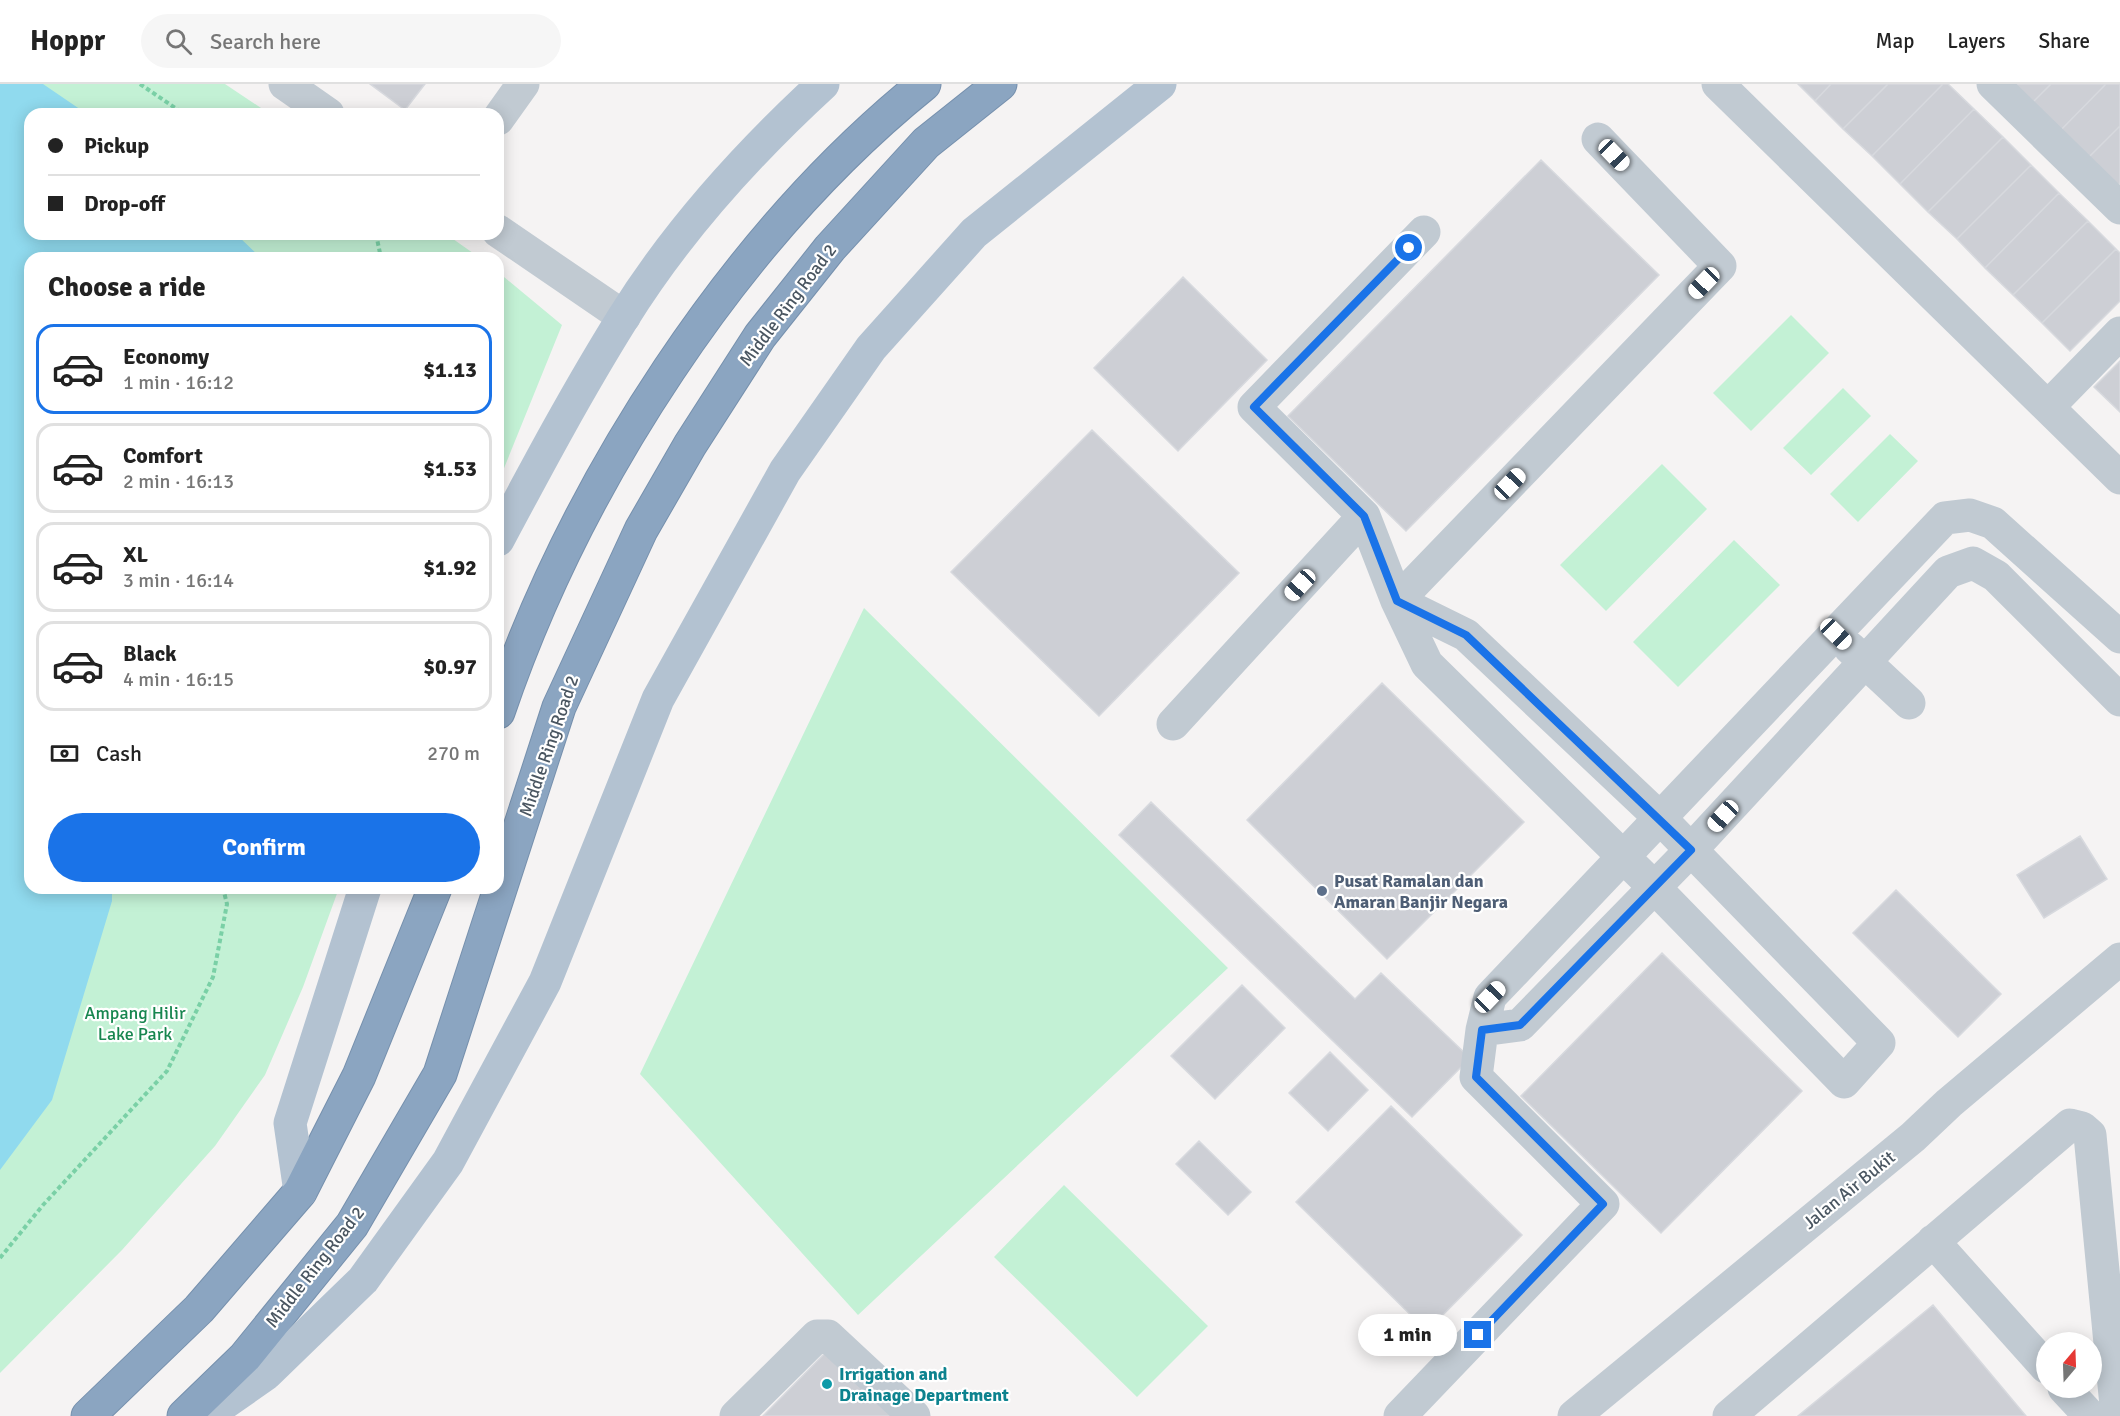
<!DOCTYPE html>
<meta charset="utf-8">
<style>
:root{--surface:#fff;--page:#f6f6f6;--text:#222;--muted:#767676;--line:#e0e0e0;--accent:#1a73e8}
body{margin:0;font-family:Signika,sans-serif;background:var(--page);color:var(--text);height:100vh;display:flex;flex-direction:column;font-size:22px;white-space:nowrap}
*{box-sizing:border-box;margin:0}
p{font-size:20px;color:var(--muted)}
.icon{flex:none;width:33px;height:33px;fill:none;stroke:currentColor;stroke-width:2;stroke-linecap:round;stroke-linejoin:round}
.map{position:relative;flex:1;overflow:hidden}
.panel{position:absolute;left:24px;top:168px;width:480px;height:642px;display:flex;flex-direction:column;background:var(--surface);border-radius:18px;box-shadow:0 3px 15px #0003}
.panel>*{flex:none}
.hud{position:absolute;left:24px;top:24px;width:480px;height:132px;border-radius:18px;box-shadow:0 3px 15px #0003;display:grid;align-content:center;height:132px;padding:0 24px;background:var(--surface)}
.needle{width:39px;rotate:19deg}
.fabs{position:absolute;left:2036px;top:1248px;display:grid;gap:12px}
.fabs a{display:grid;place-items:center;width:66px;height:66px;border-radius:50%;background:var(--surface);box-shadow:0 3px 15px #0003;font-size:30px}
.end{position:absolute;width:27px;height:27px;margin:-14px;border:8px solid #1a73e8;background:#fff;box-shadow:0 0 0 3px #fff}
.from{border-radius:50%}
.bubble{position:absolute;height:42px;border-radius:21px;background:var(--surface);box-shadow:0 3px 15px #0003;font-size:20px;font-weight:700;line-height:42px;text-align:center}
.car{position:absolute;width:18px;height:36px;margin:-18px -9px;border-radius:8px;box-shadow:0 0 4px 2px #0007;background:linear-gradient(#fff 24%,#345 0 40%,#fff 0 76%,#345 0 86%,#fff 0)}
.hud b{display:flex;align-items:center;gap:21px;height:57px;font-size:22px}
.hud b+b{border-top:2px solid var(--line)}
.hud i{width:15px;height:15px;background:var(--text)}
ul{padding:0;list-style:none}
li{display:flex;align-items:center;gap:18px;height:90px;margin:0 12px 9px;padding:0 12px;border:3px solid var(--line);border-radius:18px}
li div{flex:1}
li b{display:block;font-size:22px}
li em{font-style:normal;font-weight:700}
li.current{border-color:var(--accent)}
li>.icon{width:54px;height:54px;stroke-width:1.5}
h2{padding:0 24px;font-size:27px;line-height:72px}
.pay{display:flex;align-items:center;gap:15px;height:66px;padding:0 24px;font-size:22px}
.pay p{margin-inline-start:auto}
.action{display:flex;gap:12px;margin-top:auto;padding:12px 24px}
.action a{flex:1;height:69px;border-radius:36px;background:var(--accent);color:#fff;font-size:24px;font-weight:700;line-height:69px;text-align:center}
header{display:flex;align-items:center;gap:36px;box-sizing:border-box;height:84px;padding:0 30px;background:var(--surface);border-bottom:2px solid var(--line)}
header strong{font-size:28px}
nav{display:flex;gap:33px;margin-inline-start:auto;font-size:21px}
.search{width:420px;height:54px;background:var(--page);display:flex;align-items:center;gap:15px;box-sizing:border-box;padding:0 21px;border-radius:33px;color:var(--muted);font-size:22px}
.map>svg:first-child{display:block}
.green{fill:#c3f1d5}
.water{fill:#90daee}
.building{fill:#cdcfd5;stroke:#d7d9de;stroke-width:1.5}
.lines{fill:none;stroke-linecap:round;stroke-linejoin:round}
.highway-casing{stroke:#7690ad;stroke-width:35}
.path{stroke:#7ad0a6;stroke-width:4;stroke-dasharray:4.5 3;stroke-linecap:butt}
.minor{stroke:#c1cad2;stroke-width:33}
.major{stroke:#b3c2d1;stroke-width:33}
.highway{stroke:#8ba5c1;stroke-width:33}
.route{stroke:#1a73e8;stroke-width:8}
.service-dot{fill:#5c6f8a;stroke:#fff;stroke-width:2}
.culture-dot{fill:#0f9aa8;stroke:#fff;stroke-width:2}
.labels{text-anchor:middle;stroke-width:4.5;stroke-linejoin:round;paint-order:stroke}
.street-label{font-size:18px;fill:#4a5661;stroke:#fff}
.service-label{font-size:18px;font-weight:bold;fill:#4e5e75;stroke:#fff;text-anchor:start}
.park-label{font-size:18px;fill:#17864f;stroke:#fff}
.culture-label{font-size:18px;font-weight:bold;fill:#0d838f;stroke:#fff;text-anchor:start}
</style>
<header>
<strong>Hoppr</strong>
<div class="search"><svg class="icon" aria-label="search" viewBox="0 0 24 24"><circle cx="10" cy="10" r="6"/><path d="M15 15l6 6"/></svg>Search here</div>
<nav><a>Map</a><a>Layers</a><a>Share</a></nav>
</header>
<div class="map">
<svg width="2120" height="1332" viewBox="0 0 2120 1332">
<rect width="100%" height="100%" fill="#f5f3f3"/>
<path class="green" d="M0,0h225l45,30h-240v120h416l34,24h-450v630h309l-36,99 -38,88 -50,71 -93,104 -122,123z
M498,188l64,53 -64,158z
M1791,231l38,38 -78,78 -38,-38z
M1843,304l28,28 -60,59 -28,-27z
M1890,350l28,27 -60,61 -28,-28z
M1662,380l45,45 -101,102 -46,-46z
M1734,456l46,45 -102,102 -45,-45z
M864,524l364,360 -370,347 -218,-241z
M1064,1101l144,141 -71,71 -143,-140z"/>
<path class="water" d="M0,0h43l44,30h-57v120h206l25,24h-231v630h82v13l-60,199 -52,70z"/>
<path class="building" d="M370,0h55l-20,26z
M1798,0h33l-16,17z
M1831,0h57l-45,45 -28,-28z
M1888,0h55l-71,72 -29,-27z
M1943,0h5l26,25 -74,75 -28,-28z
M2002,0h49l-24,24z
M2051,0h55l-51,52 -28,-28z
M2106,0h14v42l-37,37 -28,-27z
M1974,25l29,28 -75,75 -28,-28z
M2120,42v57l-8,8 -29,-28z
M2003,53l28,28 -74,74 -29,-27z
M1541,76l118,115 -253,256 -118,-115z
M2031,81l28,28 -74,75 -28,-29z
M2059,109l29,28 -75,74 -28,-27z
M2088,137l28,28 -74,74 -29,-28z
M2116,165l4,4v48l-50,50 -28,-28z
M1183,193l84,83 -89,91 -84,-83z
M2120,277v51l-26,-25z
M1092,346l147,143 -140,143 -148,-144z
M1382,599l142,139 -137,137 -140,-139z
M1151,718l204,197 26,-26 89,85 -58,59 -293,-282z
M2080,752l27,43 -63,39 -27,-43z
M1896,806l105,104 -43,43 -105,-104z
M1662,869l140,138 -141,142 -140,-137z
M1242,901l43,43 -70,71 -44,-43z
M1330,968l38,38 -40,41 -39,-38z
M1391,1022l131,129 -95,96 -131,-129z
M1199,1057l52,51 -23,23 -52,-51z
M1933,1221l93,111h-228z
M826,1268l67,64h-130z"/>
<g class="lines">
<defs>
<path id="highway" d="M498,628c78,-229 236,-475 426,-628
M88,1332l111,-107 101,-117 59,-116 76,-188
M184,1332l61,-59 107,-132 88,-151 119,-367 82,-177 49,-85 70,-109 70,-88 96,-105 74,-59"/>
</defs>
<use href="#highway" class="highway-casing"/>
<path class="path" d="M140,0l44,30
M376,150l5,24
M0,1174l43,-53 124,-134 46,-94 14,-73 -4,-16"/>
<path class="minor" d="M285,0l43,30
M1718,0l402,394
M1993,0l127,124
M498,35l25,-35
M498,147l126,86
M2048,323l72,-74
M1397,517l69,34 195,184 218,224 -35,39 -190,-195 -227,-223 -30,-63 -33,-85 -110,-109 170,-175
M1397,517l323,-335 -122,-127
M2120,553l-127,-114 -23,-8 -25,3 -455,479 -8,33 38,-5 171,-175 257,-278 25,-9 23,13 124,124
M1850,564l59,55
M1173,640l191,-208
M1933,1157l113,126
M2064,1304l26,28
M736,1332l81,-80h11l86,80
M1400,1332l203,-212 -127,-127 6,-47
M1574,1332l339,-279 36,-34 171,-144
M1729,1332l341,-291 12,3 8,7 27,281"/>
<path class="major" d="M498,456c40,-75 80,-150 125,-222 54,-87 125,-165 200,-234
M300,1108l-10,-69 75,-235
M206,1332l60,-42 97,-94 85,-118 97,-180 113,-283 127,-228 86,-123 103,-115 186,-149"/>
<use href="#highway" class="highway"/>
</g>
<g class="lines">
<path class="route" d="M1409,164l-155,159 110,109 33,85 69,34 225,215 -171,175 -38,5 -6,47 127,127 -125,131"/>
</g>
<circle class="service-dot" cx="1322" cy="807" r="6"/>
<circle class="culture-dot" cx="827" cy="1300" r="6"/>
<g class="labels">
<g class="street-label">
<text transform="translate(788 221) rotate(-53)" y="6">Middle Ring Road 2</text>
<text transform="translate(549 662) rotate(-71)" y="6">Middle Ring Road 2</text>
<text transform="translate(1849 1106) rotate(-39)" y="6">Jalan Air Bukit</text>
<text transform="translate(315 1183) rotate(-52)" y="6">Middle Ring Road 2</text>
</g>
<g class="service-label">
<text x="1334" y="803">Pusat Ramalan dan<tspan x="1334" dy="21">Amaran Banjir Negara</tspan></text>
</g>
<g class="park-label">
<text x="135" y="935">Ampang Hilir<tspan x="135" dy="21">Lake Park</tspan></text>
</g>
<g class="culture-label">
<text x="839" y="1296">Irrigation and<tspan x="839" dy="21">Drainage Department</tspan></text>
</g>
</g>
</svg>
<div class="fabs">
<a><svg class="needle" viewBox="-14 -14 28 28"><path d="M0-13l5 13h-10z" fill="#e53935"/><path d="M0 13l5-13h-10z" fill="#767676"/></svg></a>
</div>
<i class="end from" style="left:1409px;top:164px"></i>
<i class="end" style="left:1478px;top:1251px"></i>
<div class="bubble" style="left:1358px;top:1230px;width:99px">1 min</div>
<i class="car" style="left:1614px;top:71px;rotate:136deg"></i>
<i class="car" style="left:1704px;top:199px;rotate:224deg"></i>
<i class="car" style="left:1510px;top:400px;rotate:44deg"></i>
<i class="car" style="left:1300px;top:501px;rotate:223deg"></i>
<i class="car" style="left:1836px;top:550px;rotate:134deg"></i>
<i class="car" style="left:1723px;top:732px;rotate:223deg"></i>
<i class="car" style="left:1490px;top:913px;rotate:44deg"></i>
<div class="hud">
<b><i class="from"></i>Pickup</b>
<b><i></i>Drop-off</b>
</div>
<section class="panel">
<h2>Choose a ride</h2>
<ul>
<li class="current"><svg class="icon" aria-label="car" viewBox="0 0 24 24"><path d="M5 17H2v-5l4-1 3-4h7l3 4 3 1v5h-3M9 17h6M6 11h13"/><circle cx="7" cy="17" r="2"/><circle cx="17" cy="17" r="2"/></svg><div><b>Economy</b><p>1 min · 16:12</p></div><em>$1.13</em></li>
<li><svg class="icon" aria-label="car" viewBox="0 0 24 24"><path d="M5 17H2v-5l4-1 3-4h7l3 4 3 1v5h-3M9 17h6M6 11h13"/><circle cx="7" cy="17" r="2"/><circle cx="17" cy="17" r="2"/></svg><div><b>Comfort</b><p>2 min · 16:13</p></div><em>$1.53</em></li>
<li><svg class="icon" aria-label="car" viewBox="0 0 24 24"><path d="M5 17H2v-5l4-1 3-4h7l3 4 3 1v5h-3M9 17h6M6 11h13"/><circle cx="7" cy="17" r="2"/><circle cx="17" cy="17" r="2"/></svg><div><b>XL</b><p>3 min · 16:14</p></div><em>$1.92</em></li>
<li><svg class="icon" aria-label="car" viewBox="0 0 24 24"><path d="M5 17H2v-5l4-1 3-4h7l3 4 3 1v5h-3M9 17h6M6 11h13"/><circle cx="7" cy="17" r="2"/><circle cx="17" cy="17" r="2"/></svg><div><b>Black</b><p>4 min · 16:15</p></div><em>$0.97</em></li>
</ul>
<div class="pay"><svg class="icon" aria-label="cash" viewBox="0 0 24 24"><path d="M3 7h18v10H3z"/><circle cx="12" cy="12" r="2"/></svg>Cash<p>270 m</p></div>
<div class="action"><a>Confirm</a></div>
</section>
</div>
